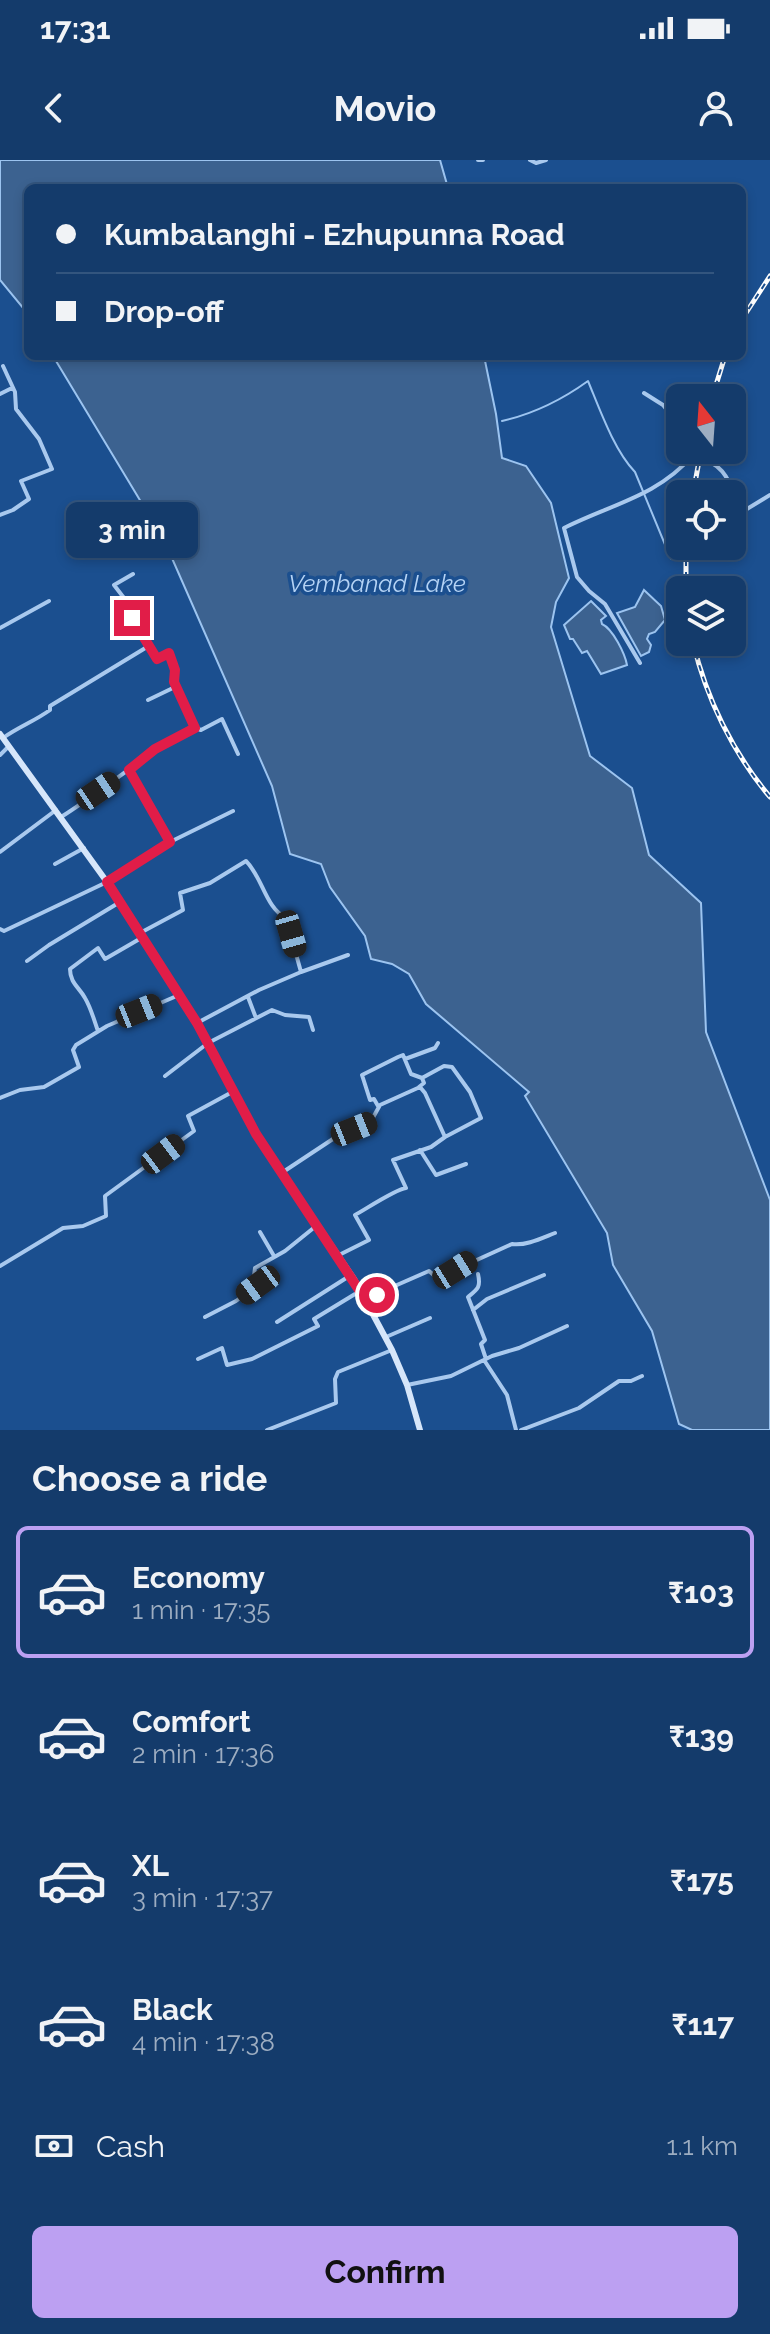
<!DOCTYPE html>
<meta charset="utf-8">
<style>
:root{--surface:#143b6b;--page:#214673;--text:#f1f3f6;--muted:#9dadc1;--line:#33557e;--accent:#bca0f2}
body{margin:0;font-family:Raleway,sans-serif;background:var(--page);color:var(--text);height:100vh;display:flex;flex-direction:column;font-size:30px;white-space:nowrap}
*{box-sizing:border-box;margin:0}
p{font-size:26px;color:var(--muted)}
.icon{flex:none;width:44px;height:44px;fill:none;stroke:currentColor;stroke-width:2;stroke-linecap:round;stroke-linejoin:round}
.map{position:relative;height:1270px;overflow:hidden}
.panel{display:flex;flex-direction:column;background:var(--surface);flex:1}
.panel>*{flex:none}
.top-card{position:absolute;left:24px;top:24px;width:722px;height:176px;border-radius:12px;box-shadow:0 4px 12px #0003,0 0 0 2px var(--line);display:grid;align-content:center;height:176px;padding:0 32px;background:var(--surface)}
.needle{width:52px;rotate:343deg}
.tools{position:absolute;left:666px;top:224px;display:grid;gap:16px}
.tools a{display:grid;place-items:center;width:80px;height:80px;border-radius:12px;background:var(--surface);box-shadow:0 4px 12px #0003,0 0 0 2px var(--line);font-size:40px}
.end{position:absolute;width:36px;height:36px;margin:-18px;border:10px solid #e11d48;background:#fff;box-shadow:0 0 0 4px #fff}
.from{border-radius:50%}
.bubble{position:absolute;height:56px;border-radius:12px;background:var(--surface);box-shadow:0 4px 12px #0003,0 0 0 2px var(--line);font-size:26px;font-weight:700;line-height:56px;text-align:center}
.car{position:absolute;width:24px;height:48px;margin:-24px -12px;border-radius:10px;box-shadow:0 0 6px 2px #0007;background:linear-gradient(#222 24%,#8ab4d8 0 40%,#222 0 76%,#8ab4d8 0 86%,#222 0)}
.top-card b{display:flex;align-items:center;gap:28px;height:76px;font-size:30px}
.top-card b+b{border-top:2px solid var(--line)}
.top-card i{width:20px;height:20px;background:var(--text)}
ul{padding:0;list-style:none}
li{display:flex;align-items:center;gap:24px;height:132px;margin:0 16px 12px;padding:0 16px;border:4px solid transparent;border-radius:12px}
li div{flex:1}
li b{display:block;font-size:30px}
li em{font-style:normal;font-weight:700}
li.selected{border-color:var(--accent)}
li>.icon{width:72px;height:72px;stroke-width:1.5}
h2{padding:0 32px;font-size:36px;line-height:96px}
.pay{display:flex;align-items:center;gap:20px;height:88px;padding:0 32px;font-size:30px}
.pay p{margin-inline-start:auto}
.cta{display:flex;gap:16px;margin-top:auto;padding:16px 32px}
.cta a{flex:1;height:92px;border-radius:12px;background:var(--accent);color:#111;font-size:32px;font-weight:700;line-height:92px;text-align:center}
.status{display:flex;justify-content:space-between;align-items:center;height:56px;padding:0 40px;background:var(--surface);direction:ltr}
.status svg{height:22px;fill:currentColor}
header{display:flex;justify-content:space-between;align-items:center;height:104px;padding:0 32px;background:var(--surface);font-size:36px;font-weight:700}
.map>svg:first-child{display:block}
.water{fill:#3c6290;stroke:#9cc4f0;stroke-width:2}
.lines{fill:none;stroke-linecap:round;stroke-linejoin:round}
.stream{stroke:#9cc4f0;stroke-width:2}
.minor{stroke:#a9c9ee;stroke-width:4}
.secondary{stroke:#d6e6fa;stroke-width:6}
.rail-casing{stroke:#fff;stroke-width:5}
.rail{stroke:#1b4f8f;stroke-width:2;stroke-dasharray:6;stroke-linecap:butt}
.route{stroke:#e11d48;stroke-width:10}
.labels{text-anchor:middle;stroke-width:7;stroke-linejoin:round;paint-order:stroke}
.water-label{font-size:24px;font-style:italic;fill:#b5d3f5;stroke:#1b4f8f}
</style>
<div class="status"><b>17:31</b><svg viewBox="0 0 49 12"><path d="M0 12V9h3v3zM5 12V6h3v6zM10 12V3h3v9zM15 12V0h3v12zM26 1h20v11H26zM47 4h2v5h-2z"/></svg></div>
<header><svg class="icon" aria-label="back" viewBox="0 0 24 24"><path d="M15 5l-7 7 7 7"/></svg>Movio<svg class="icon" aria-label="person" viewBox="0 0 24 24"><circle cx="12" cy="8" r="4"/><path d="M4 21q1-7 8-7t8 7"/></svg></header>
<div class="map">
<svg width="770" height="1270" viewBox="0 0 770 1270">
<rect width="100%" height="100%" fill="#1b4f8f"/>
<path class="water" d="M0,0h440l8,28h-420v126l-28,-34z
M53,196h431l12,58 6,44 24,8 25,37 18,75 -13,24 -5,25 39,129 42,32 17,67 52,48 5,129 64,168v230h-78l-13,-6 -27,-93 -39,-66 -6,-32 -82,-137 4,-4 -103,-88 -17,-30 -17,-10 -21,-5 -6,-23 -35,-49 -9,-23 -31,-10 -18,-68 -108,-246z
M644,430l17,16 4,14 -10,12 -6,2 -2,5 4,6 -2,7 -8,4 -24,-43 18,-6z
M591,441l15,15 -5,4 1,4c11,5 23,30 25,41l-26,9 -14,-23 -5,2 -9,-14h-3l-6,-14z"/>
<g class="lines">
<path class="stream" d="M502,261c31,-7 61,-22 86,-40 12,29 26,69 47,91l36,87"/>
<path class="minor" d="M478,0h5
M530,0l6,3 10,-3
M644,233l19,12 17,21
M0,234l12,-6
M690,290l2,6c35,7 37,26 50,56l28,-17
M0,355l13,-5 16,-11 -8,-18 31,-12 -13,-30 -23,-30 -1,-17 -12,-26
M133,414l-19,11 10,13 23,49
M0,468l49,-27
M640,503l-35,-59 -16,-13 -12,-14 -13,-49c45,-23 94,-32 128,-72
M148,540l27,-13
M195,568l6,2 21,-11 16,35
M3,578c15,-11 32,-17 47,-28v-4l97,-59 10,12 12,-6 6,17 -1,12 21,46c-48,24 -88,60 -134,89
M0,595l9,-9
M129,610l41,72
M0,692l56,-42
M55,704l29,-16
M0,769l4,2 103,-49 63,-40 63,-31
M140,773l43,-23 -3,-17 30,-10 36,-22c17,17 19,46 40,57l15,54 -42,18 -62,33
M27,801l22,-16 71,-43
M301,812l47,-17
M248,837l8,21
M98,871c-4,-11 -7,-23 -13,-33 -6,-11 -15,-15 -15,-29l28,-21 7,11 38,-22
M405,899l30,-11 3,-5
M165,916l43,-33 64,-33 13,5 24,2 4,13
M422,918l22,-12 8,1 18,25 11,26 -36,19
M0,938l20,-8 24,-3 35,-20 -6,-17 3,-5 31,-19 72,-31
M378,946l-4,-7 -4,1 -8,-25 36,-18 5,-2 8,19 11,4 2,5 -5,4
M420,990l16,25 30,-11
M283,1012l65,-43 22,-6 10,-18 40,-18 5,6 20,44 -14,10 -38,13 13,28c-10,1 -40,21 -51,27l14,25 -30,15
M260,1072l14,24
M0,1106l63,-38 20,-2 23,-10 -1,-20 89,-65 -6,-15 46,-25
M478,1114c3,13 0,15 -10,23l17,43 -4,4 5,15
M365,1139l64,-28 8,7 75,-34c14,2 30,-6 43,-11
M473,1150l14,-11 57,-24
M205,1157l31,-16 22,-16 -4,-9 1,-8 30,-17 31,-25
M277,1162l74,-47
M386,1177l44,-19
M198,1199l24,-11 5,17 25,-6 66,-33 -4,-7 46,-28
M484,1200l23,35 9,35
M407,1225l44,-9 41,-20 27,-8 48,-22
M267,1270l69,-27 -1,-24 3,-7 54,-22
M521,1270l58,-22 40,-27h12l11,-5"/>
<path class="secondary" d="M0,574l107,148 106,169 43,83 98,145 38,71 15,35 13,45"/>
<defs>
<path id="rail" d="M742,159l28,-43
M712,238l13,-42
M693,334l8,-44
M686,430v-44
M693,482c13,56 40,111 77,155"/>
</defs>
<use href="#rail" class="rail-casing"/>
<use href="#rail" class="rail"/>
</g>
<g class="lines">
<path class="route" d="M132,458l25,41 12,-6 6,17 -1,12 21,46 -40,21 -26,21 41,72 -63,40 90,141 59,111 109,165 12,-4"/>
</g>
<g class="labels">
<g class="water-label">
<text x="377" y="432">Vembanad Lake</text>
</g>
</g>
</svg>
<div class="tools">
<a><svg class="needle" viewBox="-14 -14 28 28"><path d="M0-13l5 13h-10z" fill="#e53935"/><path d="M0 13l5-13h-10z" fill="#9dadc1"/></svg></a>
<a><svg class="icon" aria-label="locate" viewBox="0 0 24 24"><circle cx="12" cy="12" r="6"/><path d="M12 2v4M12 18v4M2 12h4M18 12h4"/></svg></a>
<a><svg class="icon" aria-label="layers" viewBox="0 0 24 24"><path d="M12 4l9 5-9 5-9-5zM3 14l9 5 9-5"/></svg></a>
</div>
<i class="end from" style="left:377px;top:1135px"></i>
<i class="end" style="left:132px;top:458px"></i>
<div class="bubble" style="left:66px;top:342px;width:132px">3 min</div>
<i class="car" style="left:98px;top:631px;rotate:56deg"></i>
<i class="car" style="left:291px;top:774px;rotate:164deg"></i>
<i class="car" style="left:139px;top:851px;rotate:68deg"></i>
<i class="car" style="left:354px;top:969px;rotate:68deg"></i>
<i class="car" style="left:163px;top:994px;rotate:53deg"></i>
<i class="car" style="left:455px;top:1110px;rotate:58deg"></i>
<i class="car" style="left:258px;top:1125px;rotate:234deg"></i>
<div class="top-card">
<b><i class="from"></i>Kumbalanghi - Ezhupunna Road</b>
<b><i></i>Drop-off</b>
</div>
</div>
<section class="panel">
<h2>Choose a ride</h2>
<ul>
<li class="selected"><svg class="icon" aria-label="car" viewBox="0 0 24 24"><path d="M5 17H2v-5l4-1 3-4h7l3 4 3 1v5h-3M9 17h6M6 11h13"/><circle cx="7" cy="17" r="2"/><circle cx="17" cy="17" r="2"/></svg><div><b>Economy</b><p>1 min · 17:35</p></div><em>₹103</em></li>
<li><svg class="icon" aria-label="car" viewBox="0 0 24 24"><path d="M5 17H2v-5l4-1 3-4h7l3 4 3 1v5h-3M9 17h6M6 11h13"/><circle cx="7" cy="17" r="2"/><circle cx="17" cy="17" r="2"/></svg><div><b>Comfort</b><p>2 min · 17:36</p></div><em>₹139</em></li>
<li><svg class="icon" aria-label="car" viewBox="0 0 24 24"><path d="M5 17H2v-5l4-1 3-4h7l3 4 3 1v5h-3M9 17h6M6 11h13"/><circle cx="7" cy="17" r="2"/><circle cx="17" cy="17" r="2"/></svg><div><b>XL</b><p>3 min · 17:37</p></div><em>₹175</em></li>
<li><svg class="icon" aria-label="car" viewBox="0 0 24 24"><path d="M5 17H2v-5l4-1 3-4h7l3 4 3 1v5h-3M9 17h6M6 11h13"/><circle cx="7" cy="17" r="2"/><circle cx="17" cy="17" r="2"/></svg><div><b>Black</b><p>4 min · 17:38</p></div><em>₹117</em></li>
</ul>
<div class="pay"><svg class="icon" aria-label="cash" viewBox="0 0 24 24"><path d="M3 7h18v10H3z"/><circle cx="12" cy="12" r="2"/></svg>Cash<p>1.1 km</p></div>
<div class="cta"><a>Confirm</a></div>
</section>
